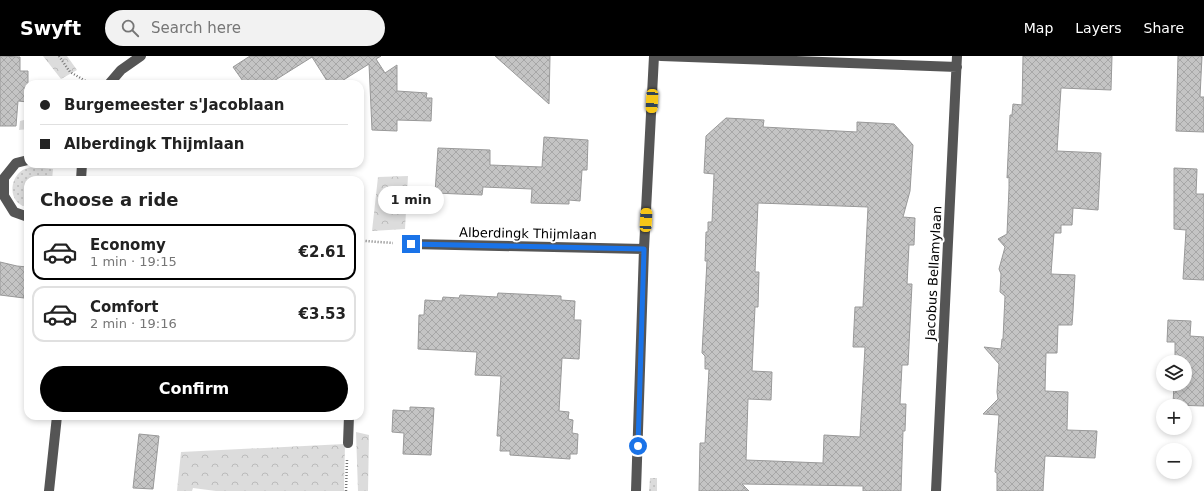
<!DOCTYPE html>
<meta charset="utf-8">
<style>
:root{--surface:#fff;--page:#f2f2f2;--text:#222;--muted:#767676;--line:#e0e0e0;--accent:#000}
body{margin:0;font-family:"DejaVu Sans",sans-serif;background:var(--page);color:var(--text);height:100vh;display:flex;flex-direction:column;font-size:15px;white-space:nowrap}
*{box-sizing:border-box;margin:0}
p{font-size:13px;color:var(--muted)}
.icon{flex:none;width:22px;height:22px;fill:none;stroke:currentColor;stroke-width:2;stroke-linecap:round;stroke-linejoin:round}
.map{position:relative;flex:1;overflow:hidden}
.panel{position:absolute;left:24px;top:120px;width:340px;height:244px;display:flex;flex-direction:column;background:var(--surface);border-radius:12px;box-shadow:0 2px 6px #0003}
.panel>*{flex:none}
.guide{position:absolute;left:24px;top:24px;width:340px;height:88px;border-radius:12px;box-shadow:0 2px 6px #0003;display:grid;align-content:center;height:88px;padding:0 16px;background:var(--surface)}
.tools{position:absolute;left:1156px;top:299px;display:grid;gap:8px}
.tools a{display:grid;place-items:center;width:36px;height:36px;border-radius:50%;background:var(--surface);box-shadow:0 2px 6px #0003;font-size:20px}
.end{position:absolute;width:18px;height:18px;margin:-9px;border:5px solid #1a73e8;background:#fff;box-shadow:0 0 0 2px #fff}
.from{border-radius:50%}
.bubble{position:absolute;height:28px;border-radius:14px;background:var(--surface);box-shadow:0 2px 6px #0003;font-size:13px;font-weight:600;line-height:28px;text-align:center}
.car{position:absolute;width:12px;height:24px;margin:-12px -6px;border-radius:5px;box-shadow:0 0 3px 1px #0007;background:linear-gradient(#f5c518 24%,#345 0 40%,#f5c518 0 76%,#345 0 86%,#f5c518 0)}
.guide b{display:flex;align-items:center;gap:14px;height:38px;font-size:15px}
.guide b+b{border-top:1px solid var(--line)}
.guide i{width:10px;height:10px;background:var(--text)}
ul{padding:0;list-style:none}
li{display:flex;align-items:center;gap:12px;height:56px;margin:0 8px 6px;padding:0 8px;border:2px solid var(--line);border-radius:12px}
li div{flex:1}
li b{display:block;font-size:15px}
li em{font-style:normal;font-weight:600}
li.current{border-color:var(--accent)}
li>.icon{width:36px;height:36px;stroke-width:1.5}
h2{padding:0 16px;font-size:18px;line-height:48px}
.action{display:flex;gap:8px;margin-top:auto;padding:8px 16px}
.action a{flex:1;height:46px;border-radius:24px;background:var(--accent);color:#fff;font-size:16px;font-weight:600;line-height:46px;text-align:center}
header{display:flex;align-items:center;gap:24px;box-sizing:border-box;height:56px;padding:0 20px;background:var(--accent);color:#fff}
header strong{font-size:19px}
nav{display:flex;gap:22px;margin-inline-start:auto;font-size:14px}
.search{width:280px;height:36px;background:var(--page);display:flex;align-items:center;gap:10px;box-sizing:border-box;padding:0 14px;border-radius:22px;color:var(--muted);font-size:15px}
.map>svg:first-child{display:block}
.grass{fill:url(#grass-dots)}
.forest{fill:url(#forest-crowns)}
.building{fill:url(#building-cross-hatch);stroke:#999;fill-rule:evenodd}
.lines{fill:none;stroke-linecap:round;stroke-linejoin:round}
.path{stroke:#777;stroke-width:2.5;stroke-dasharray:1 2;stroke-linecap:butt}
.minor{stroke:#555;stroke-width:10}
.route{stroke:#1a73e8;stroke-width:5}
.labels{text-anchor:middle;stroke-width:4;stroke-linejoin:round;paint-order:stroke}
.street-label{font-size:13px;fill:#000;stroke:#fff}
</style>
<header>
<strong>Swyft</strong>
<div class="search"><svg class="icon" aria-label="search" viewBox="0 0 24 24"><circle cx="10" cy="10" r="6"/><path d="M15 15l6 6"/></svg>Search here</div>
<nav><a>Map</a><a>Layers</a><a>Share</a></nav>
</header>
<div class="map">
<svg width="1204" height="435" viewBox="0 0 1204 435">
<defs>
<pattern id="grass-dots" width="8" height="8" patternUnits="userSpaceOnUse"><rect width="8" height="8" fill="#dcdcdc"/><path d="M2 2h.1M6 6h.1" fill="none" stroke="#bbb" stroke-width="1.8" stroke-linecap="round"/></pattern>
<pattern id="forest-crowns" width="20" height="18" patternUnits="userSpaceOnUse"><rect width="20" height="18" fill="#dcdcdc"/><path d="M2 6a3 3 0 1 1 6 0M12 15a3 3 0 1 1 6 0" fill="none" stroke="#bbb"/></pattern>
<pattern id="building-cross-hatch" width="8" height="8" patternUnits="userSpaceOnUse"><rect width="8" height="8" fill="#c4c4c4"/><path d="M0 0l8 8M0 8l8-8" fill="none" stroke="#a7a7a7"/></pattern>
</defs>
<rect width="100%" height="100%" fill="#fff"/>
<path class="grass" d="M32,111l21,2 -1,11h-24v27c-18,-2 -20,-24 -8,-35 3,-3 8,-4 12,-5z
M650,422h7v13h-8z"/>
<path class="forest" d="M43,0h24l10,14 -16,9z
M28,63v10l-9,1 1,-9z
M408,120l-3,53 -33,2 6,-54z
M356,376l13,3 -1,56h-10z
M345,388l-1,47h-128l-23,-3 -1,3h-15l4,-39z"/>
<path class="building" d="M0,0l20,1v14h8v31l-10,-1 -2,25h-16z
M250,0h131l-5,3 9,14 12,-8v26l30,2 -1,5h6l-1,23 -34,-1v11l-25,-1 -3,-66 -32,20h-8l-17,-27 -43,27h-24l-12,-17z
M495,0h55l-1,48z
M1023,0h89l-1,34 -50,-2 -4,63 44,2 -3,57 -25,-2 -1,17h-11v8h-7l-3,41 24,1 -2,36 -1,14h-14l-1,28h-11l-1,38 23,1 -1,38 30,1 -1,14 -1,13 -50,-2 -2,35h-46v-18l-2,-1 4,-57 -16,-1 15,-15 -1,-7 2,-28 -15,-17 17,2 1,-10h1l2,-43 -5,-4 1,-18 -2,-5 6,-22 -7,-8 9,-5 2,-46v-11l-2,1 3,-63h2l1,-11 9,1z
M1178,0h24l-2,41h4v35l-28,-1z
M726,62l38,2 -1,7 94,5v-10l37,2 19,21 -3,46 -7,26 12,1 -1,27h-5l-2,39h5l-4,81h-6l-2,39h6l-1,27h-2l-2,60h-38v-5l-121,-2 7,7h-50l1,-48h5l4,-74h-4v-13l-3,-3 5,-92h-2l1,-29h2v-10h4l2,-48 -10,-1 2,-37zM758,147l110,4 -5,100h-8l-2,40h12l-5,90 -36,-2 -1,28 -77,-3 2,-61 23,1 1,-28 -20,-1 3,-64h3l1,-35h-4z
M544,81l44,3 -1,30h-5l-2,31 -11,-1v4l-38,-1 1,-14 -49,-2 -1,8 -47,-2 3,-45 52,2v15l52,2z
M1174,112l23,1 -1,25h8v86l-21,-1 3,-49 -12,-1z
M0,206l17,4 10,1 -3,31 -24,-3z
M498,237l63,3v4l14,1 -1,19h7l-2,39 -17,-1 -3,53 10,1 -1,7 5,1 -1,13 6,1 -1,20h-7v5l-60,-4v-4h-10l1,-15h-4l4,-60 -26,-1 2,-23 -59,-3 1,-34h5l1,-15 17,1 1,-4 16,1 1,-3 37,2z
M1168,264l23,1 -1,15 14,1v69l-31,-1 1,-21h11v-22h-10v-20h-8z
M410,351l24,1 -3,47 -28,-1 1,-21 -12,-1 1,-22 17,1z
M139,378l20,2 -6,53 -20,-1z"/>
<g class="lines">
<path class="path" d="M59,0l11,16 21,12
M360,187l5,-2 28,2
M346,435l1,-31"/>
<path class="minor" d="M661,0l296,11
M109,28l12,-14 20,-14
M28,104l-12,3 -12,15v18l10,16 14,5
M81,124l1,-16
M411,188l233,5
M348,387l1,-27
M49,435l8,-75
M636,435l8,-242 10,-193
M936,435l21,-435"/>
</g>
<g class="lines">
<path class="route" d="M411,188l233,5 -6,197"/>
</g>
<g class="labels">
<g class="street-label">
<text transform="translate(528 177) rotate(1)" y="5">Alberdingk Thijmlaan</text>
<text transform="translate(933 217) rotate(-87)" y="5">Jacobus Bellamylaan</text>
</g>
</g>
</svg>
<div class="tools">
<a><svg class="icon" aria-label="layers" viewBox="0 0 24 24"><path d="M12 4l9 5-9 5-9-5zM3 14l9 5 9-5"/></svg></a>
<a>+</a>
<a>−</a>
</div>
<i class="end from" style="left:638px;top:390px"></i>
<i class="end" style="left:411px;top:188px"></i>
<div class="bubble" style="left:378px;top:130px;width:66px">1 min</div>
<i class="car" style="left:652px;top:45px;rotate:183deg"></i>
<i class="car" style="left:646px;top:164px;rotate:3deg"></i>
<div class="guide">
<b><i class="from"></i>Burgemeester s'Jacoblaan</b>
<b><i></i>Alberdingk Thijmlaan</b>
</div>
<section class="panel">
<h2>Choose a ride</h2>
<ul>
<li class="current"><svg class="icon" aria-label="car" viewBox="0 0 24 24"><path d="M5 17H2v-5l4-1 3-4h7l3 4 3 1v5h-3M9 17h6M6 11h13"/><circle cx="7" cy="17" r="2"/><circle cx="17" cy="17" r="2"/></svg><div><b>Economy</b><p>1 min · 19:15</p></div><em>€2.61</em></li>
<li><svg class="icon" aria-label="car" viewBox="0 0 24 24"><path d="M5 17H2v-5l4-1 3-4h7l3 4 3 1v5h-3M9 17h6M6 11h13"/><circle cx="7" cy="17" r="2"/><circle cx="17" cy="17" r="2"/></svg><div><b>Comfort</b><p>2 min · 19:16</p></div><em>€3.53</em></li>
</ul>
<div class="action"><a>Confirm</a></div>
</section>
</div>
